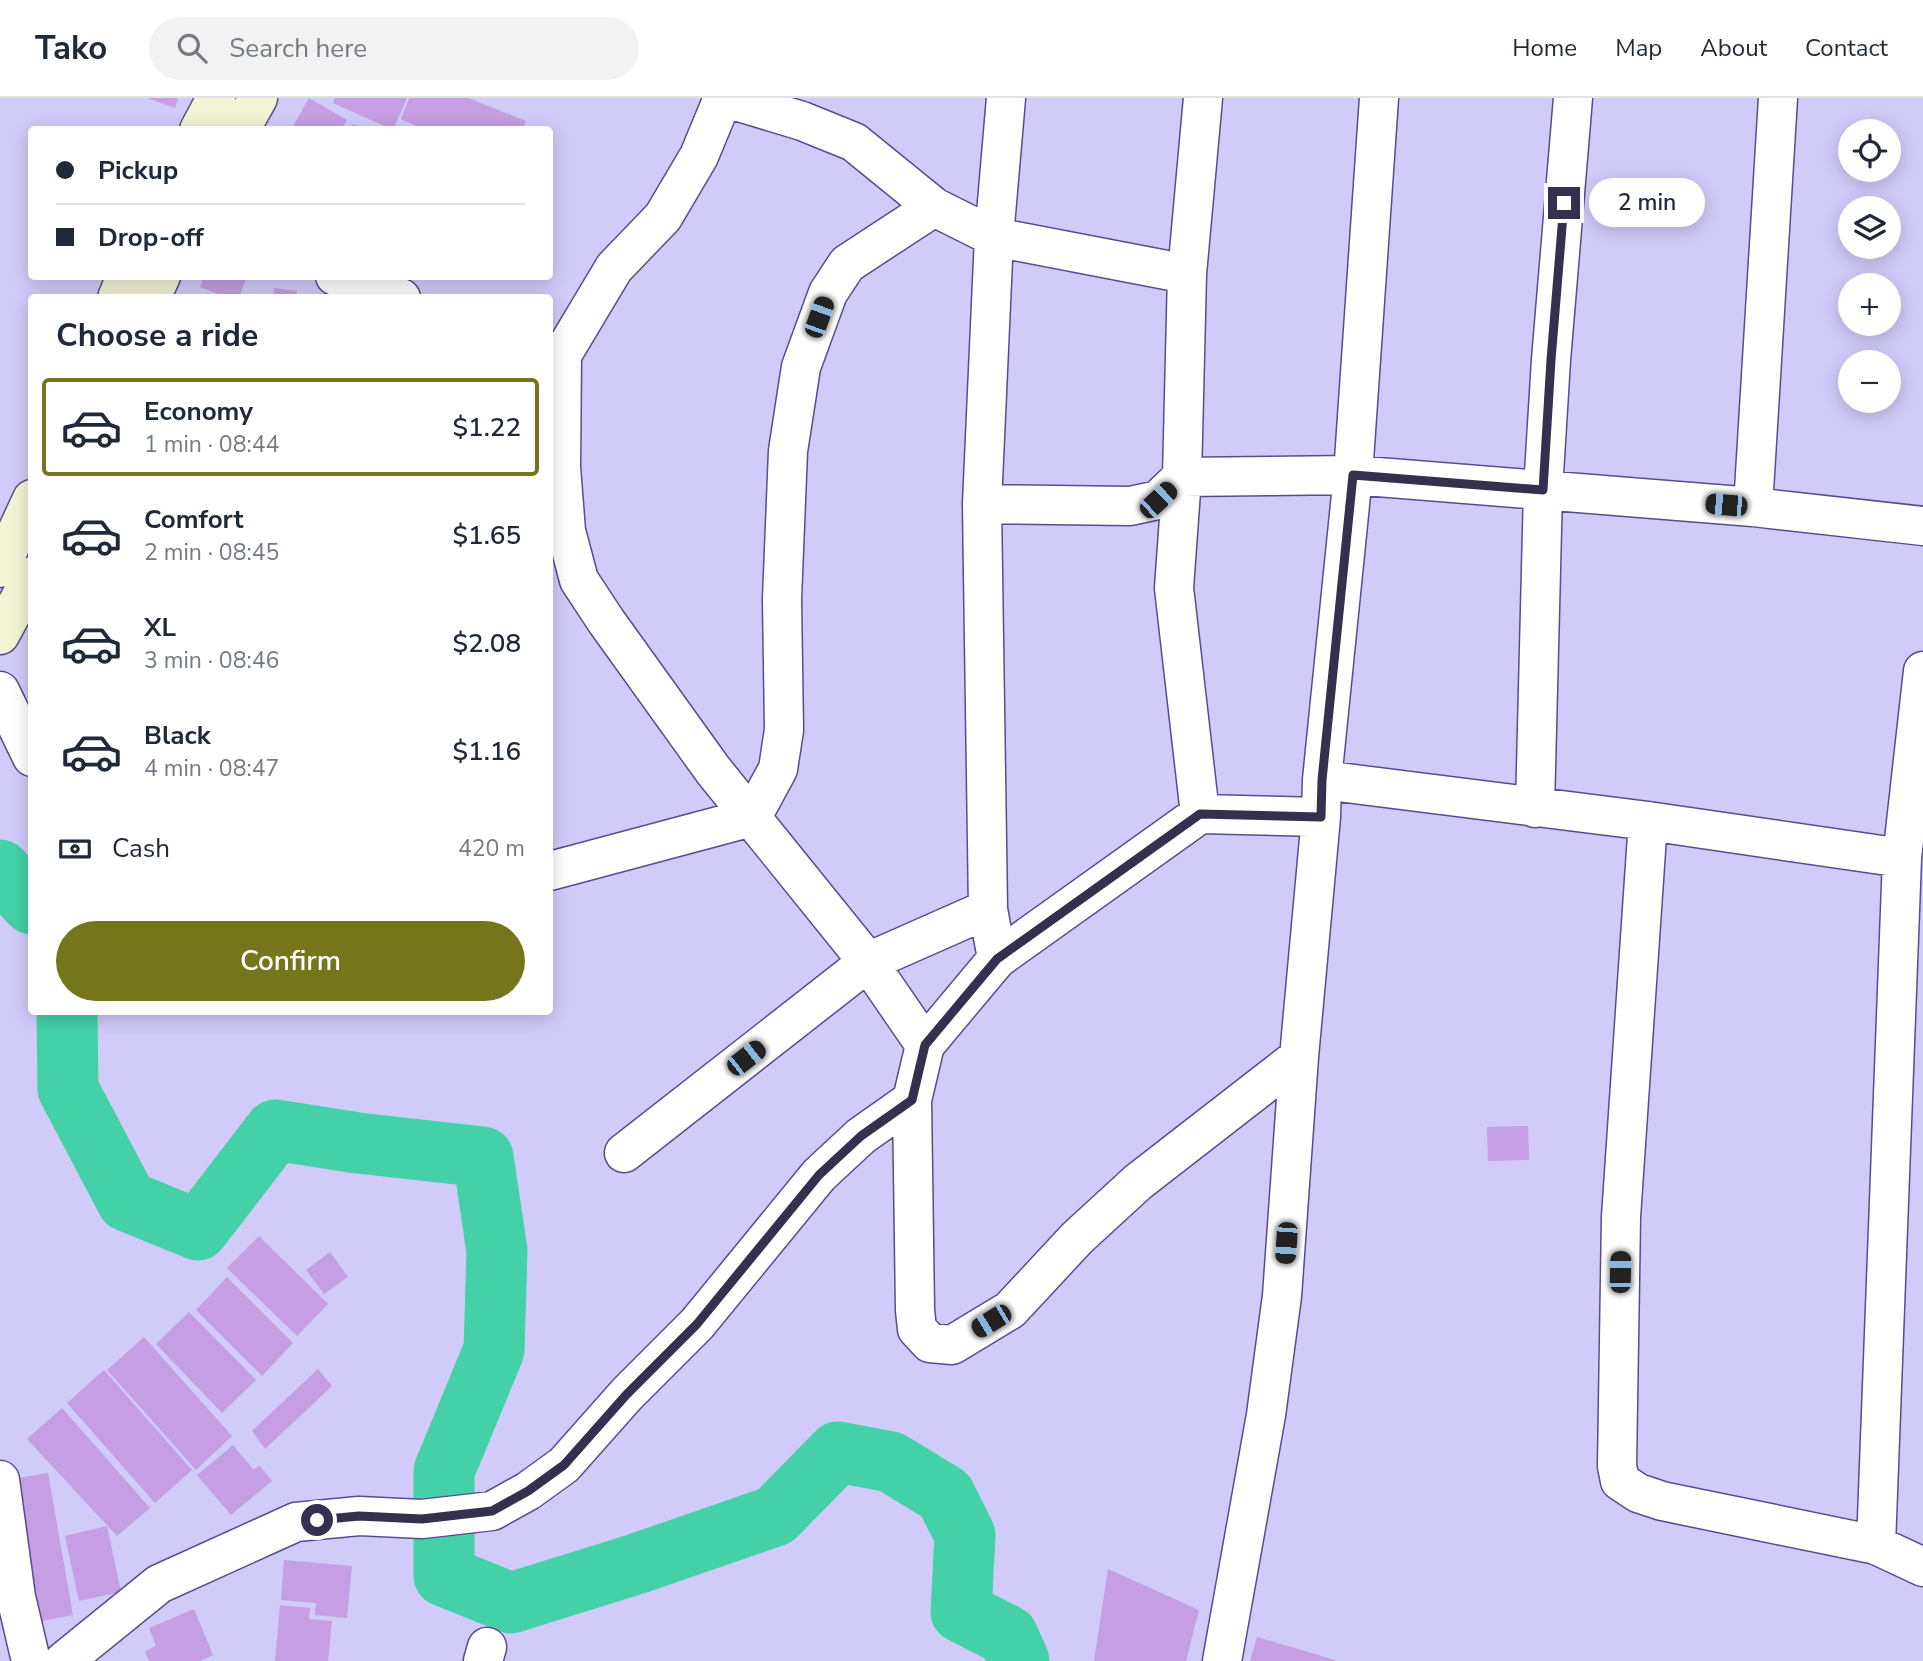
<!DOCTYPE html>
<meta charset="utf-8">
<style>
:root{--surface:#fff;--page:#f2f2f3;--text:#1f2937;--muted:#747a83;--line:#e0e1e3;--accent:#75751b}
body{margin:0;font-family:"Nunito Sans",sans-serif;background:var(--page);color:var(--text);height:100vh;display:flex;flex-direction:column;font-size:26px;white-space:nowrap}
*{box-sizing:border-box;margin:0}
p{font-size:23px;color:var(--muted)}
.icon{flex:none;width:38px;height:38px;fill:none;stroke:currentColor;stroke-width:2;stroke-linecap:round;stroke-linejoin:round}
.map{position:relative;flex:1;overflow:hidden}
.drawer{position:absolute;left:28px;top:196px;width:525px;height:721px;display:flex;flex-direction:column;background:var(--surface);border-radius:7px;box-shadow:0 4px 18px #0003}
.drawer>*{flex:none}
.hud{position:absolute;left:28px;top:28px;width:525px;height:154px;border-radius:7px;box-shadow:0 4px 18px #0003;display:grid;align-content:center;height:154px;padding:0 28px;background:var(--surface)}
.tools{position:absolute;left:1838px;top:21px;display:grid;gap:14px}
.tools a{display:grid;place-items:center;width:63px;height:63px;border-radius:50%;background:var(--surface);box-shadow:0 4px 18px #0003;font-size:35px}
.end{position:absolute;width:32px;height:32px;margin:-16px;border:9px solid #35304e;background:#fff;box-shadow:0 0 0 4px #fff}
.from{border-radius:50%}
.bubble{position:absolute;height:49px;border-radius:24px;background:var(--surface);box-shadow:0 4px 18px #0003;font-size:23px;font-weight:600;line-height:49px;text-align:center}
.car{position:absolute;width:21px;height:42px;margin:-21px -10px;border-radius:9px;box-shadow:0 0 5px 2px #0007;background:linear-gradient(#222 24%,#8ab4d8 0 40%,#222 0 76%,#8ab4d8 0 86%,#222 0)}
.hud b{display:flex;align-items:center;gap:24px;height:66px;font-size:26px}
.hud b+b{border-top:2px solid var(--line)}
.hud i{width:18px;height:18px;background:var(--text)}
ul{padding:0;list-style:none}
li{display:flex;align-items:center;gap:21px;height:98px;margin:0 14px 10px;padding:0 14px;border:4px solid transparent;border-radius:7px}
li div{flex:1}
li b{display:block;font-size:26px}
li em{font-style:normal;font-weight:600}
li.current{border-color:var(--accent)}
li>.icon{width:63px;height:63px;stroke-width:1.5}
h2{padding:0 28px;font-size:32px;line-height:84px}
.pay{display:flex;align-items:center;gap:18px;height:77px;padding:0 28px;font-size:26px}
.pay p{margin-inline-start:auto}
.button{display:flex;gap:14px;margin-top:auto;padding:14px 28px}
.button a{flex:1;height:80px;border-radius:42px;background:var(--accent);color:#fff;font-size:28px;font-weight:600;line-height:80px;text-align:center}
header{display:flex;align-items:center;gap:42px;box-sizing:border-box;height:98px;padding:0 35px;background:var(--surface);border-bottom:2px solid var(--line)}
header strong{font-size:33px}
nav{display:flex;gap:38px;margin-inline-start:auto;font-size:24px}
.search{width:490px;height:63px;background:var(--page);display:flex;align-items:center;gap:18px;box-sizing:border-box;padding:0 24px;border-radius:38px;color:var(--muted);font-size:26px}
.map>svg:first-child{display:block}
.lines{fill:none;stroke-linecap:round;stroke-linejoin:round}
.river{stroke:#44d1a8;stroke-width:61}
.building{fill:#c59ee3}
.minor-casing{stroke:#574c8e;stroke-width:41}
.secondary-casing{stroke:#574c8e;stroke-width:41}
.minor{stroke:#fff;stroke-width:38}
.secondary{stroke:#f3f3d5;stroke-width:38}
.route{stroke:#35304e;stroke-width:9}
</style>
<header>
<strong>Tako</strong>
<div class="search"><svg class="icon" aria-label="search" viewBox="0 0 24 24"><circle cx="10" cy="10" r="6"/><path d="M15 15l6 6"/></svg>Search here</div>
<nav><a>Home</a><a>Map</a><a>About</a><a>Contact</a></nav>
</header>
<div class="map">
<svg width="1923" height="1563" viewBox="0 0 1923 1563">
<rect width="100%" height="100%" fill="#d0cbf9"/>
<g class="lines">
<path class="river" d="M0,772l32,34
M67,914l1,77 59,112 71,29 77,-100 83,13 125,14 14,94 -3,99 -50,121v105l67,27 125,-39 139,-48 63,-64 53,10 54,33 20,40 -4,77 47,24 11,25"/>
</g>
<path class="building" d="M147,0h31l-3,10z
M309,0l38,22 -6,10h-50z
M335,0h72l-14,32 -60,-27z
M409,0h59l58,23 -4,9h-97l-24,-11z
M353,26l15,5v1h-17z
M204,178h43l-8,22h-10l-29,-11z
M274,190l23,3 -1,7h-23z
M1528,1028l1,34 -41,1 -1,-34z
M259,1138l69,68 -31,32 -70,-68z
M330,1154l18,25 -24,17 -18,-24z
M227,1179l66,66 -31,33 -66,-66z
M189,1214l67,68 -34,33 -66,-69z
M144,1239l88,99 -36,34 -89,-100z
M318,1271l14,17 -67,63 -13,-18z
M104,1272l88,100 -37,33 -88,-100z
M62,1310l88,100 -33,28 -90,-97z
M233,1347l20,24 7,-3 12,15 -41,34 -34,-40z
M48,1375l25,142 -42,8 -25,-143z
M107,1428l14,66 -42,9 -14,-65z
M284,1462l68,6 -5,52 -32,-3 1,-12 -35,-3z
M1108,1471l91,41 -13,51h-92z
M280,1507l30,3 -1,11 23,2 -4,40h-53z
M194,1511l19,46 -13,6h-51l-4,-10 11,-5 -7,-18z
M1257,1539l78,23v1h-85z"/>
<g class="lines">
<defs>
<path id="minor" d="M726,0l76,23 52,21 80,65 60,30 193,37
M1006,0l-12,139 -12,267 148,2 28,-6 24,-23 171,-2 400,32 170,19
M335,178l66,22
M550,253l12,4 52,-87 49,-51 36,-61 24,-58
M562,257l-1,112 5,64 13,49 27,41 107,149 155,192 57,83
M982,406l6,405 9,50
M1753,409l25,-409
M0,593l32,66
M1322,682l326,41 254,37
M1535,710l8,-318 8,-130 22,-262
M1200,716l-26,-226 8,-111 5,-203 16,-176
M1648,723l-27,396 -4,249 3,15 18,12 24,8 214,44 47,22
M550,773l202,-54 26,-48 6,-39 -2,-131 6,-148 13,-84 27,-74 19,-29 87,-57
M912,1002l3,210 2,19 13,14 22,2 58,-35 67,-72 61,-56 161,-125
M624,1055l244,-191 120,-53
M0,1382l16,117 15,64
M1876,1447l26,-687 21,-187
M64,1563l95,-77 137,-62 63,-6 63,3 70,-8 36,-20 36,-26 63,-71 70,-70 122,-149 42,-39 51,-36 13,-55 72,-86 203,-145 121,3
M483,1563l4,-14
M1222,1563l44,-246 16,-119 17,-239 22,-240 1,-37 31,-305 26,-377"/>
<path id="secondary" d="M199,32l17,-32
M240,32l18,-32
M117,200l9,-22
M151,200l10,-22
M0,470l32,-69
M0,537l32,-59"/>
</defs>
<use href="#minor" class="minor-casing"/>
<use href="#secondary" class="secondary-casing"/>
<use href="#minor" class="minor"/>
<use href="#secondary" class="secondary"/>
</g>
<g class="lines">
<path class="route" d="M317,1422l42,-4 63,3 70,-8 36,-20 36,-26 63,-71 70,-70 122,-149 42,-39 51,-36 13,-55 72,-86 203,-145 121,3 1,-37 31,-305 190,15 8,-130 13,-157"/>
</g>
</svg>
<div class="tools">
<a><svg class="icon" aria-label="locate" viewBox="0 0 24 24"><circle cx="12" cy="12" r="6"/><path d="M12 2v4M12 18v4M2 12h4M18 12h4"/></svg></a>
<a><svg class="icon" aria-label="layers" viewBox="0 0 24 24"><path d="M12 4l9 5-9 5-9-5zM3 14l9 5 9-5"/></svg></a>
<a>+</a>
<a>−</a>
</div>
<i class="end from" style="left:317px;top:1422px"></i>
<i class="end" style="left:1564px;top:105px"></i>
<div class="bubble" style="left:1589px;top:80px;width:116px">2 min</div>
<i class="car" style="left:819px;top:219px;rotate:20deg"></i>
<i class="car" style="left:1158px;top:402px;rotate:47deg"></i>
<i class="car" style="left:1726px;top:407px;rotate:275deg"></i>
<i class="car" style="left:746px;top:960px;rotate:52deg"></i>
<i class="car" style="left:1286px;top:1145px;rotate:184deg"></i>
<i class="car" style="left:1620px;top:1174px;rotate:1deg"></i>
<i class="car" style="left:991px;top:1223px;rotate:239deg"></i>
<div class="hud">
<b><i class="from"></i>Pickup</b>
<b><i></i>Drop-off</b>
</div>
<section class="drawer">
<h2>Choose a ride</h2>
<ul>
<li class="current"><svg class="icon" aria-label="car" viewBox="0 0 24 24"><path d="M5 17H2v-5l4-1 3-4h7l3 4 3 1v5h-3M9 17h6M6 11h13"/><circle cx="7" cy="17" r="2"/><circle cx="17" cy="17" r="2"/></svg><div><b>Economy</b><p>1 min · 08:44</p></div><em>$1.22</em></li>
<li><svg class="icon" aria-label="car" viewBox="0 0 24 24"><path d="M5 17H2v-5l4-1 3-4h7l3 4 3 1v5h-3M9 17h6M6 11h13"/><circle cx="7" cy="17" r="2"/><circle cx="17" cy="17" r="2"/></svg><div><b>Comfort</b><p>2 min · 08:45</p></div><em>$1.65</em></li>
<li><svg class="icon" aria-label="car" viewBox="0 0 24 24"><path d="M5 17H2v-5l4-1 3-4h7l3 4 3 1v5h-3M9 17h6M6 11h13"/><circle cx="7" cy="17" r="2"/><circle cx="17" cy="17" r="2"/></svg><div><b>XL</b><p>3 min · 08:46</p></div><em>$2.08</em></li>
<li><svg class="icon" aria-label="car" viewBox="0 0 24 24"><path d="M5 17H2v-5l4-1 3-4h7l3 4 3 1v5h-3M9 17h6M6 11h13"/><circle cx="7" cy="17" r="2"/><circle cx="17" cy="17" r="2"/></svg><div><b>Black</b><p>4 min · 08:47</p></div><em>$1.16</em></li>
</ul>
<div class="pay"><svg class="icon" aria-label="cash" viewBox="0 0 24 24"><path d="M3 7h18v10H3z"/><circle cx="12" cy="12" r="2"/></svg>Cash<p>420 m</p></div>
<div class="button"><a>Confirm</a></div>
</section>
</div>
